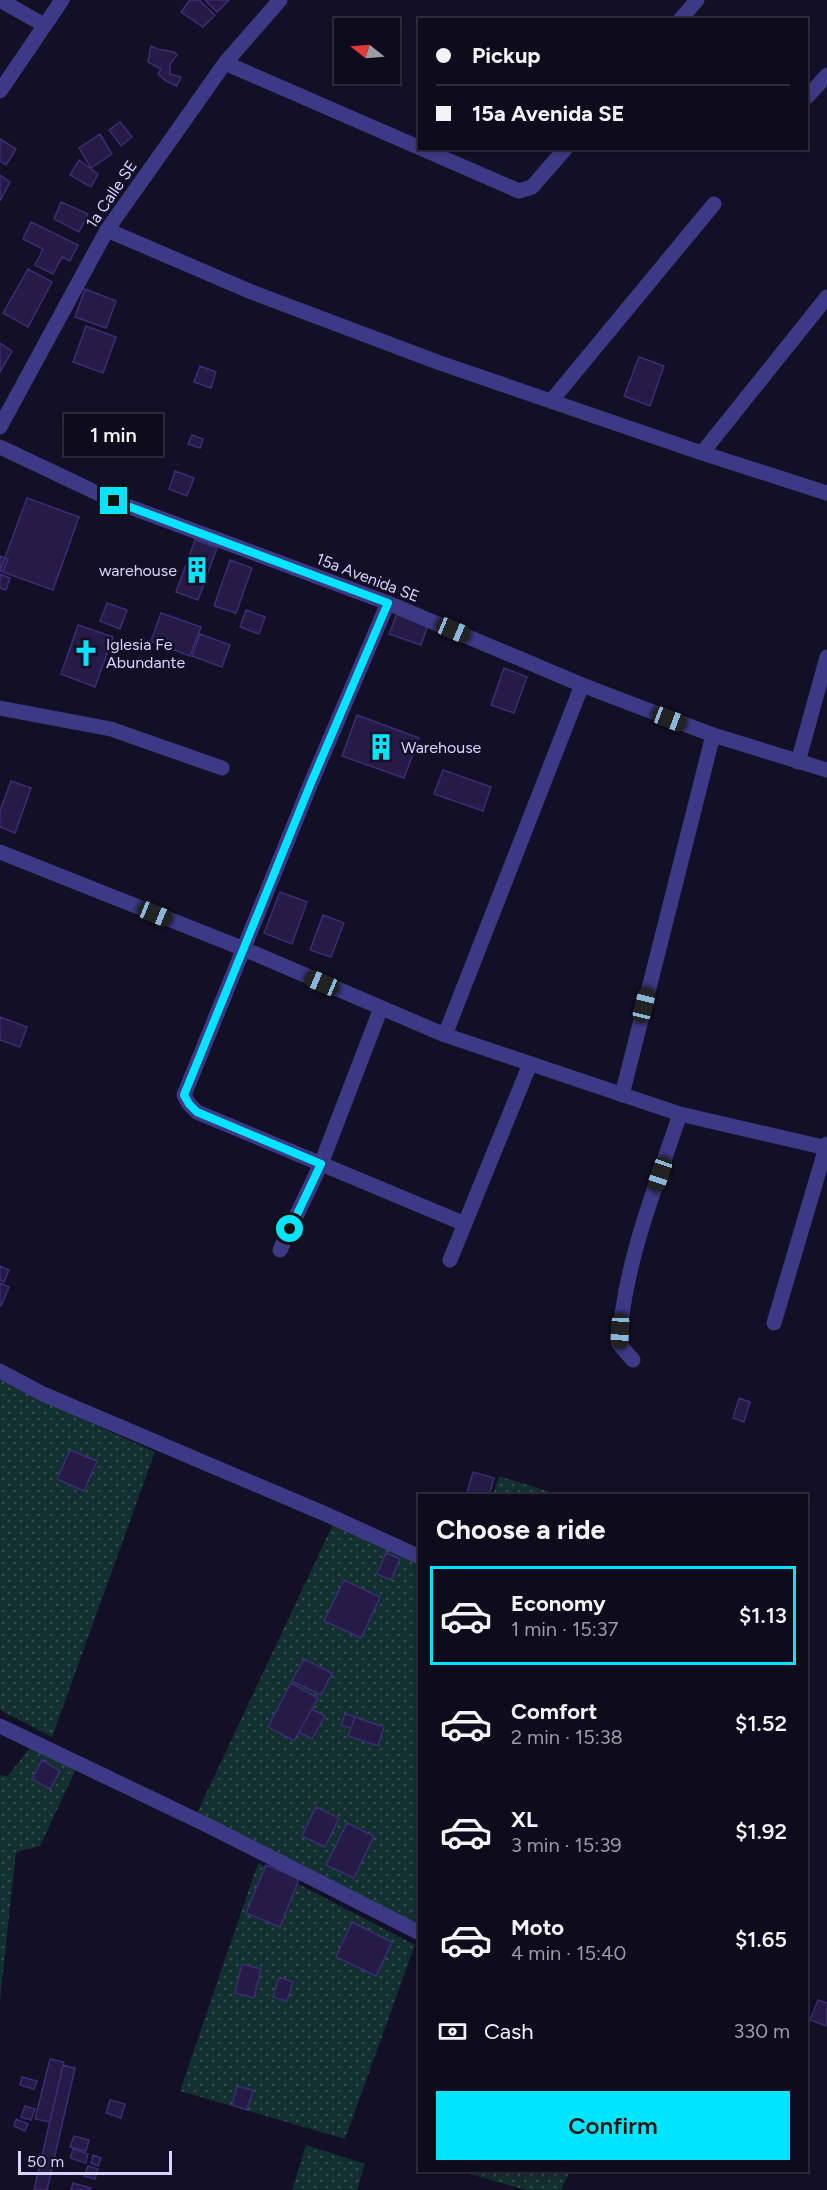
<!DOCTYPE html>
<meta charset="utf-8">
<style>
:root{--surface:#0e0b1c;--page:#1c1929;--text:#f1f3f6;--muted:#9b9ba3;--line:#2e2b3b;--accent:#00e5ff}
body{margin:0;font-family:Figtree,sans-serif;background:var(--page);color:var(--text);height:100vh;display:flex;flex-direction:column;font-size:22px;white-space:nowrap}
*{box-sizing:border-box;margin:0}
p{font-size:20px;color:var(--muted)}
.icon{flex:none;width:33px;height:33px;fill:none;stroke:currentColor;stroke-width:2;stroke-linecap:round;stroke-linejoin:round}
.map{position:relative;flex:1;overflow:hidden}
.panel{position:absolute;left:418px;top:1494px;width:390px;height:678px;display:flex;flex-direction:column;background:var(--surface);border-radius:0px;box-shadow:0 3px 9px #0003,0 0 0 2px var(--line)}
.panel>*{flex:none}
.hud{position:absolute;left:418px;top:18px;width:390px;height:132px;border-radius:0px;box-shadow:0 3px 9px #0003,0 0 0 2px var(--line);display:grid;align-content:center;height:132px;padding:0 18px;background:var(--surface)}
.needle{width:39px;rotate:287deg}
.buttons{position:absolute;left:334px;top:18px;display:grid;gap:12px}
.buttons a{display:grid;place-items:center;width:66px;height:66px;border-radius:0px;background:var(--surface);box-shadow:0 3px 9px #0003,0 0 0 2px var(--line);font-size:30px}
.scale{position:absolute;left:18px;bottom:15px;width:154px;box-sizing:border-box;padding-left:6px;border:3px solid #d9d4ff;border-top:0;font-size:16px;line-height:21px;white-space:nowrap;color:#d9d4ff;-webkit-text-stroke:4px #130f26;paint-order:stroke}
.end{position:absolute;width:27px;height:27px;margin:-14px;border:8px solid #00e5ff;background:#111;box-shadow:0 0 0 3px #111}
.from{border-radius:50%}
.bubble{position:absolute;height:42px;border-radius:0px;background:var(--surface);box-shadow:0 3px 9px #0003,0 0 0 2px var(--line);font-size:20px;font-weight:600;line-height:42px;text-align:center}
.car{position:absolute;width:18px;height:36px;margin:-18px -9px;border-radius:8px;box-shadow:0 0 4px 2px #0007;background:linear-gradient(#222 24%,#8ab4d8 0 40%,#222 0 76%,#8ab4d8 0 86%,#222 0)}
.hud b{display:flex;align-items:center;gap:21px;height:57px;font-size:22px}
.hud b+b{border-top:2px solid var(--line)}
.hud i{width:15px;height:15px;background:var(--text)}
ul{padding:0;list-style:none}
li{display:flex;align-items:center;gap:18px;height:99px;margin:0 12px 9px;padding:0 6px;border:3px solid transparent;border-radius:0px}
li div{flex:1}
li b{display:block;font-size:22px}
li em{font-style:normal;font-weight:600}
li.active{border-color:var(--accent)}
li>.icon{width:54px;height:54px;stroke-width:1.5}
h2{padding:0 18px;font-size:27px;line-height:72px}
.pay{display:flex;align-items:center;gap:15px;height:66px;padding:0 18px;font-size:22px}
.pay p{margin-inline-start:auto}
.primary-button{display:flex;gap:12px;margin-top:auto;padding:12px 18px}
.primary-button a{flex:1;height:69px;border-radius:0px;background:var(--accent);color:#111;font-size:24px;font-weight:600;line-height:69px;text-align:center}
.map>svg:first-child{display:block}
.grass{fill:url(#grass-dots)}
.building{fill:#241b47;stroke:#3b2d73;stroke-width:1.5}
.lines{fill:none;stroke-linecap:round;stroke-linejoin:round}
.minor{stroke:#3d3a85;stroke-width:15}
.route{stroke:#00e5ff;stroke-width:8}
.labels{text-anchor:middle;stroke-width:5;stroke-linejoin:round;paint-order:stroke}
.street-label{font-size:16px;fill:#d9d4ff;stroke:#130f26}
.poi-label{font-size:16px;fill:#d9d4ff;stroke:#130f26;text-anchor:start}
</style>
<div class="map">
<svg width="827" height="2190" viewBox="0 0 827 2190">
<defs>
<pattern id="grass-dots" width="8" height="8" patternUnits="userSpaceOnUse" patternTransform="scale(1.5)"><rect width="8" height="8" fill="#12302f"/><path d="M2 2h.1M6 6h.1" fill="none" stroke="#344d4e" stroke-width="1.8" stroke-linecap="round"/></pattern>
</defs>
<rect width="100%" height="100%" fill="#130f26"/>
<path class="grass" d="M0,1379l36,19 119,54 -103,285 -52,-27z
M499,1476l61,19h-67z
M334,1522l86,38v369l-225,-112z
M32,1745l44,24 -36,77 -24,6 -16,148v-225l8,1z
M258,1863l157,82 -70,194 -165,-48z
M306,2145l59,19 -8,26h-65z
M459,2171v-1l111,1 -9,19h-35z"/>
<path class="building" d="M190,0h9l16,15 -12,12 -22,-15z
M205,0h24l-12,12z
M151,46l6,3 17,3 3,3 -7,9v10l11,3 -4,9 -11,-5 -8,-7 3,-5 -13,-7z
M120,122l12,15 -11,9 -12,-16z
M100,134l12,20 -21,14 -12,-20z
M0,139l16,10 -10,16 -6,-4z
M79,160l19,14 -7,13 -21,-12z
M0,175l10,7 -10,19z
M61,202l27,12 -9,18 -25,-13z
M31,222l47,23 -8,16 -8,-4 -9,17 -18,-9 8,-16 -20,-10z
M28,269l24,13 -24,45 -25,-14z
M85,289l31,12 -10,27 -31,-11z
M86,326l30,11 -13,36 -30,-11z
M0,343l12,8 -12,21z
M639,357l25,9 -14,40 -26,-10z
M200,366l16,6 -5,16 -17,-6z
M192,435l11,4 -3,9 -12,-4z
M175,471l19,7 -7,18 -18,-7z
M27,498l52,19 -26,73 -53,-19z
M195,540l22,8 -19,52 -22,-8z
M0,556l8,3 -5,13 -3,-1z
M230,560l22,8 -16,45 -22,-7z
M0,574l10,4 -4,12 -6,-2z
M107,603l20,7 -7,19 -20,-8z
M246,610l19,7 -6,17 -19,-7z
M398,611l31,11 -8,23 -32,-11z
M161,613l40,14 -11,29 -39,-15z
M78,625l35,12 -18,50 -34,-13z
M200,634l30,11 -8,22 -30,-11z
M504,668l23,9 -13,36 -23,-8z
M357,715l62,23 -15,40 -62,-22z
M443,770l48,17 -8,24 -49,-17z
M11,781l20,7 -16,45 -15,-6v-16z
M280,892l27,10 -15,42 -28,-11z
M323,915l21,8 -13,34 -21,-7z
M0,1017l27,10 -7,20 -20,-7z
M0,1266l9,4 -5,12 -4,-2z
M0,1283l9,4 -8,19 -1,-1z
M739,1398l11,4 -6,20 -11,-4z
M70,1450l27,11 -13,30 -27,-12z
M473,1472l21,6 -5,18h-23z
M386,1553l14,6 -9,21 -14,-6z
M344,1580l36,17 -19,41 -37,-17z
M304,1659l28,14 -11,22 -29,-14z
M291,1683l27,15 -24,43 -26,-14z
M312,1709l13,7 -13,23 -13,-7z
M345,1714l10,3 -4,11 -10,-3z
M355,1717l29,10 -6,19 -30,-10z
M42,1760l18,11 -10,18 -18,-10z
M316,1807l23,11 -14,29 -23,-11z
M347,1823l27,13 -20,42 -28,-13z
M266,1865l33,14 -19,48 -34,-14z
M352,1922l40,20 -16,34 -40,-19z
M242,1964l19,5 -7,29 -19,-5z
M279,1977l14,5 -6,19 -14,-4z
M818,2000l9,3v23l-17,-6z
M50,2059l14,3 -14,60 -15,-3z
M63,2065l12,3 -28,122h-13z
M22,2077l15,4 -3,8 -14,-4z
M237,2086l16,4 -6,20 -15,-5z
M110,2100l15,4 -4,14 -15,-5z
M25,2106l10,3 -4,11 -10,-3z
M16,2119l12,5 -3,7 -11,-5z
M74,2136l15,4 -3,11 -16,-4z
M73,2149l15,5 -2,9 -16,-5z
M93,2155l8,3 -3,8 -7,-3z
M88,2166l10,3 -3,10 -11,-3z
M73,2183l18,5 -1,2h-19z"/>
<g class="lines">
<path class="minor" d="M0,0l44,25
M680,20l17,-20
M225,63l294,128 13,-4 34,-39
M0,91l62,-91
M807,97l20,-22
M107,230l147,63 186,70 262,90 125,40
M552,400l162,-196
M0,427l107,-197 118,-167 55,-63
M0,447l114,54 274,102 194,82 131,50 114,35
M702,453l125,-156
M388,603l-77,180 -127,312 5,9 8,8 268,112
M0,708l111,21 111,39
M798,762l29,-105
M0,852l244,97 201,86 235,79 147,34
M445,1035l137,-350
M622,1095l91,-360
M280,1250l41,-86 60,-156
M450,1260l80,-196
M774,1323l53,-179
M633,1360l-14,-16c5,-80 36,-155 61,-230
M0,1371l43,23 287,122 90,41
M0,1726l211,101 209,106"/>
</g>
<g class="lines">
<path class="route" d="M114,501l274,102 -77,180 -127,312 5,9 8,8 124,52 -31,65"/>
</g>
<defs>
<symbol id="building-bare" viewBox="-9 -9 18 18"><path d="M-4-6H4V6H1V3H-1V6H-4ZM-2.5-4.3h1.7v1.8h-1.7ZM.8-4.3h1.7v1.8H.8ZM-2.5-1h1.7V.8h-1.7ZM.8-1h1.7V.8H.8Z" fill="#00e5ff" stroke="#130f26" stroke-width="2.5" paint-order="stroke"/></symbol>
<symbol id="church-bare" viewBox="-9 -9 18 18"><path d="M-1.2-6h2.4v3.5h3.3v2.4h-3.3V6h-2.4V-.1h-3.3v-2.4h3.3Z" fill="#00e5ff" stroke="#130f26" stroke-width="2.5" paint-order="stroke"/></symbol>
</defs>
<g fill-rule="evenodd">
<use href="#building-bare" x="178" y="551" width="38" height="38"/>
<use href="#church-bare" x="67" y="634" width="38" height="38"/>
<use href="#building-bare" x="362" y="728" width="38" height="38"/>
</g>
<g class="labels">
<g class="street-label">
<text transform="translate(111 194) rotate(-56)" y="6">1a Calle SE</text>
<text transform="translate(368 577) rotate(21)" y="6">15a Avenida SE</text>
</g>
<g class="poi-label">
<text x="177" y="576" text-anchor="end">warehouse</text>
<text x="106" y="650">Iglesia Fe<tspan x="106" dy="18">Abundante</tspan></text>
<text x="401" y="753">Warehouse</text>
</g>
</g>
</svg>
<div class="buttons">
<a><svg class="needle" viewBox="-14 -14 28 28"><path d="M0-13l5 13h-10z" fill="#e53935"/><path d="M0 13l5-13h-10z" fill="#9b9ba3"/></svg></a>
</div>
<div class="scale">50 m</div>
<i class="end from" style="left:290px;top:1229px"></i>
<i class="end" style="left:114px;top:501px"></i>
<div class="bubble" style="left:64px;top:414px;width:99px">1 min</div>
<i class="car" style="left:453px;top:630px;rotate:113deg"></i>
<i class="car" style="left:669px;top:719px;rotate:111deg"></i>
<i class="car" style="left:155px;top:914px;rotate:112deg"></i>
<i class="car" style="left:322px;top:983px;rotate:293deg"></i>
<i class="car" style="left:644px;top:1005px;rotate:14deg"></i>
<i class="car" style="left:660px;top:1174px;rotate:199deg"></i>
<i class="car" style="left:620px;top:1331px;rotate:183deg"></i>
<div class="hud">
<b><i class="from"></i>Pickup</b>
<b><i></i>15a Avenida SE</b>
</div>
<section class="panel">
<h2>Choose a ride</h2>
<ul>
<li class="active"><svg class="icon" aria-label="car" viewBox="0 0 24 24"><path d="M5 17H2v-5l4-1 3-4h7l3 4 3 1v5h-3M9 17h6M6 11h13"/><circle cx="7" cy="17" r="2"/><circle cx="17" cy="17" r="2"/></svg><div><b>Economy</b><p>1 min · 15:37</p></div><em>$1.13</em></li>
<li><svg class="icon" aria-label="car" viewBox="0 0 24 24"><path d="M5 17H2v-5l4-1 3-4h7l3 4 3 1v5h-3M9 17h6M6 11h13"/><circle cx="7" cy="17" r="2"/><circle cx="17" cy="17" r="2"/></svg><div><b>Comfort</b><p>2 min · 15:38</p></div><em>$1.52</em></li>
<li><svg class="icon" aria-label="car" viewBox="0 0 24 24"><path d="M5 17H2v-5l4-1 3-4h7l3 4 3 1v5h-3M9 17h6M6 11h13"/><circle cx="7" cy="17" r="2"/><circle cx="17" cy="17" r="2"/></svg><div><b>XL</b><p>3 min · 15:39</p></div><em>$1.92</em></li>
<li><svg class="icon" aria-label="car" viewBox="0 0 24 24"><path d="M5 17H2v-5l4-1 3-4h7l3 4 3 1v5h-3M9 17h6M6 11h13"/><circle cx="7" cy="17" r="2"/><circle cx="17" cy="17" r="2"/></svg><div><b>Moto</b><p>4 min · 15:40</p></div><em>$1.65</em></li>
</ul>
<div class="pay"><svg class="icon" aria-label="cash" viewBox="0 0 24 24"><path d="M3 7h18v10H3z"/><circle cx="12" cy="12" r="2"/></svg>Cash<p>330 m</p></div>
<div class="primary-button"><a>Confirm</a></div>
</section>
</div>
